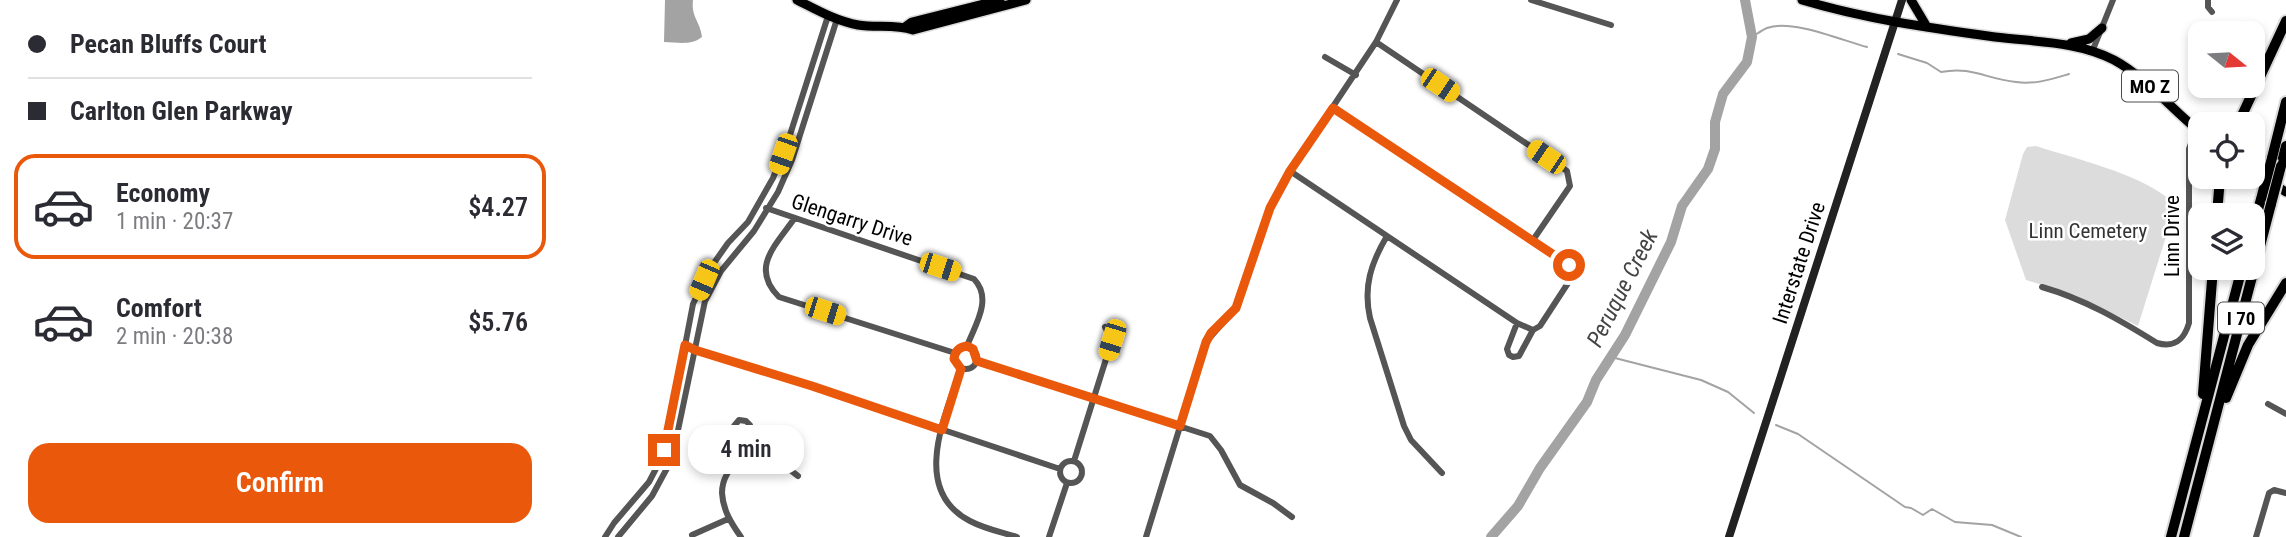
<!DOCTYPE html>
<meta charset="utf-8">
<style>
:root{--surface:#fff;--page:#f7f7f7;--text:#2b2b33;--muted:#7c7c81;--line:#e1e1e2;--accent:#ea580c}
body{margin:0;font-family:"Roboto Condensed",sans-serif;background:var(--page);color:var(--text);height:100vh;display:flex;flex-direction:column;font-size:26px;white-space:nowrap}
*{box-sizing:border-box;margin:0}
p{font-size:23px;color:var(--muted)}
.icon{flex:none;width:38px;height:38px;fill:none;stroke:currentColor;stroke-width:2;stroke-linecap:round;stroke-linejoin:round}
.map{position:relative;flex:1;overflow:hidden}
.panel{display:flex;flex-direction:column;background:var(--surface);width:560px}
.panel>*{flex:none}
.hud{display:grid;align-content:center;height:154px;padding:0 28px;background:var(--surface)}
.needle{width:46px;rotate:108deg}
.tools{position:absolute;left:1628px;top:21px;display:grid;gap:14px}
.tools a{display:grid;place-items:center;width:77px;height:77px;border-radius:14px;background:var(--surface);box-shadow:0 4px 10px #0003;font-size:35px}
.end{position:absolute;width:32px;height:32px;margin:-16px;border:9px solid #ea580c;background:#fff;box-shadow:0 0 0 4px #fff}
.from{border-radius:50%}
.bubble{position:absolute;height:49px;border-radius:21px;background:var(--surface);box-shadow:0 4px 10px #0003;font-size:23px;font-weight:600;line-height:49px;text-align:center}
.car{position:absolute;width:21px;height:42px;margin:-21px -10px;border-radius:9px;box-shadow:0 0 5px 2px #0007;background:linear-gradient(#f5c518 24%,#345 0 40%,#f5c518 0 76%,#345 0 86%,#f5c518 0)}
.hud b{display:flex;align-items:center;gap:24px;height:66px;font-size:26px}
.hud b+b{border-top:2px solid var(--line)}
.hud i{width:18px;height:18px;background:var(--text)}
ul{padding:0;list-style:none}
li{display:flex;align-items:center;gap:21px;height:105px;margin:0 14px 10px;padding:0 14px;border:4px solid transparent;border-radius:21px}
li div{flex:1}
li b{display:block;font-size:26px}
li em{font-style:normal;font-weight:600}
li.selected{border-color:var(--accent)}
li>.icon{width:63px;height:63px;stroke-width:1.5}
.button{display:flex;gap:14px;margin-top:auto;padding:14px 28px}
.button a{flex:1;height:80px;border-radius:21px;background:var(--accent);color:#fff;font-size:28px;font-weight:600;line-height:80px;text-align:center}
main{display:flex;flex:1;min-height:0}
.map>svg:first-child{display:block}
.green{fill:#dcdcdc}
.water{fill:#a3a3a3}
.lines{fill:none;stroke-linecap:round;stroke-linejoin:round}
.stream{stroke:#a3a3a3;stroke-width:2}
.river{stroke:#a3a3a3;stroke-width:10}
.primary-casing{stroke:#dbdbdb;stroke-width:12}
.motorway-casing{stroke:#dbdbdb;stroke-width:14}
.minor{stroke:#555;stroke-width:6}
.secondary{stroke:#222;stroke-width:8}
.primary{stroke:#000;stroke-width:9}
.motorway{stroke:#000;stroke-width:10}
.motorway-bridge-casing{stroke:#dbdbdb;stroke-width:14;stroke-linecap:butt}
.motorway-bridge{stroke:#000;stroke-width:10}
.route{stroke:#ea580c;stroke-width:9}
.labels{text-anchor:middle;stroke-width:5;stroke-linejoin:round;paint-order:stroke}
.shield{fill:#fff;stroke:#4c4c4c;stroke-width:2}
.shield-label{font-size:19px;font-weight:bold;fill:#000}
.street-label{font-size:21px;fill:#000;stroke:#fff}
.park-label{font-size:21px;fill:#333;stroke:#fff}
.water-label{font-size:23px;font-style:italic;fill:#444;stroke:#fff}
</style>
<main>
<section class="panel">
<div class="hud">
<b><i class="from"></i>Pecan Bluffs Court</b>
<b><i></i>Carlton Glen Parkway</b>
</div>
<ul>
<li class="selected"><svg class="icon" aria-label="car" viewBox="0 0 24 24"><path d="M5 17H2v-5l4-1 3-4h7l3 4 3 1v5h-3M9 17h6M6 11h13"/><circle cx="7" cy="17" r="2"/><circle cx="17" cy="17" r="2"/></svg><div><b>Economy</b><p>1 min · 20:37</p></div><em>$4.27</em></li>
<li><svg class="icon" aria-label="car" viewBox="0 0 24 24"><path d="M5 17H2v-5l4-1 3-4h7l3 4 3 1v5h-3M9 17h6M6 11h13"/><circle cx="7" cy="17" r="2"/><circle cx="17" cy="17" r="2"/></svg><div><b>Comfort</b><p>2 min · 20:38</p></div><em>$5.76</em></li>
</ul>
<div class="button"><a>Confirm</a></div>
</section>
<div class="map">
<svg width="1726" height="537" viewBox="0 0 1726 537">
<rect width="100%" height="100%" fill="#fff"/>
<path class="green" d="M1476,146c40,13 101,27 133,53v28l-31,99 -63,-31 -49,-15 -21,-60 18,-66 4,-7z"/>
<path class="water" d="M105,0h28c-2,17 7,21 9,37 -11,9 -25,5 -38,5z"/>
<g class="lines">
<path class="stream" d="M1192,37c5,-3 10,-7 15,-9 25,-9 74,12 100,19
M1338,54l29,9 14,9c31,-6 45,7 75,10 18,3 36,-3 53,-8
M1051,357l90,23 27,12 26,21
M1216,425l22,9 107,73 6,1 12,7 9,-6 23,13 37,3 29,12"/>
<path class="river" d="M931,537l27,-31 22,-38 47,-66 9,-22 29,-45 46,-93 11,-36 26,-37 7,-20v-27l8,-28 24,-32 5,-25 -7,-37"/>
<defs>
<path id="primary" d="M237,0c20,10 39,21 61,25 18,3 38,-1 55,5l113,-30
M1242,0c63,19 128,28 193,37 40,5 82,4 119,23 33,18 57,49 86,72
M1351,0l16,27
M345,27l7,-5 88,-22
M1511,43l18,-4 13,-11
M1692,170l34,22"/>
<path id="motorway" d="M1678,124l48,-103
M1712,158l14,-56
M1721,166l5,-20
M1657,215l3,-38
M1692,231l9,-32
M1643,394l10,-126
M1666,398l22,-53 38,-62
M1611,537l71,-269
M1624,537l87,-333"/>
</defs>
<use href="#primary" class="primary-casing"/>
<use href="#motorway" class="motorway-casing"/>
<path class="minor" d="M971,0l80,25
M1648,0v7l4,5
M816,42l191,129 3,15 -37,54
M1532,52l21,-52
M765,57l31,18
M730,171l227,152 16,7 7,-4 30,-46 2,-7 -3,-8 -236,-157
M206,208l208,71c19,20 1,46 -7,67
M234,219c-19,27 -44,49 -15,78l176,56
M827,236c-16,27 -24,51 -17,82l34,108 7,14 31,33
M1482,287c42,12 78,33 115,56 18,5 27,-3 32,-20v-174l7,-20
M957,323l-10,26 2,6 4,2 6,-1 14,-26
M395 358a11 11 0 1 1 22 0a11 11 0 1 1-22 0Z
M133,349l119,37 248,83
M417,361l233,75 11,14 19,35 33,18 19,14
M401,369c-16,47 -51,121 9,152 15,8 31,11 47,16
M1708,404l18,10
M500 472a11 11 0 1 1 22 0a11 11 0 1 1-22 0Z
M179,461l-5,-35 5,-6 7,1 4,4 6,29
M514,461l38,-121 -7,-13
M132,535l36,-16
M45,537l9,-14 35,-41 11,-21 9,-32 24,-125 16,-34 19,-27 20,-21 25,-44 15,-37 40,-125
M58,537l34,-41 20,-37 33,-158 16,-30 33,-40 24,-39 14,-32 45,-141
M181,537c-10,-14 -18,-27 -19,-44 0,-28 29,-46 54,-34 7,4 15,12 22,17
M489,537l18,-54
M586,537l60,-195 30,-34 34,-100 20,-37 86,-129 21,-42
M1696,537l13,-44 5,-3 12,3"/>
<path class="secondary" d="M1169,537l173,-537"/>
<use href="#primary" class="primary"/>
<use href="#motorway" class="motorway"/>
<defs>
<path id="motorway-bridge" d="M1701,199l11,-41
M1711,204l10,-38"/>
</defs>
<use href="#motorway-bridge" class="motorway-bridge-casing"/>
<use href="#motorway-bridge" class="motorway-bridge"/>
</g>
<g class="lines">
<path class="route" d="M104,450l21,-105 10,5 117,36 130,44 19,-61 -7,-10c1,-8 5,-12 13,-13l6,3 4,12 203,65 26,-84 5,-9 25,-25 34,-100 20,-37 43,-63 236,157"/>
</g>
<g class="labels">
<g class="shield">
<rect x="1562" y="70.5" width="56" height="31" rx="5"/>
<rect x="1658" y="302.5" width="46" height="31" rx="5"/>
</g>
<g class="shield-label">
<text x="1590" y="93">MO Z</text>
<text x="1681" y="325">I 70</text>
</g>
<g class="street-label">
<text transform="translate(292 220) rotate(18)" y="7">Glengarry Drive</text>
<text transform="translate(1612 236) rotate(-90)" y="7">Linn Drive</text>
<text transform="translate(1239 263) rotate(-72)" y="7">Interstate Drive</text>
</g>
<g class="park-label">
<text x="1528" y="238">Linn Cemetery</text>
</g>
<g class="water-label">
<text transform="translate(1062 288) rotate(-63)" y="8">Peruque Creek</text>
</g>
</g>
</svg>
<div class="tools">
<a><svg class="needle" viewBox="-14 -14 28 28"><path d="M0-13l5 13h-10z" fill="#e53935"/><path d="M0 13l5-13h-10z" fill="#7c7c81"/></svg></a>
<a><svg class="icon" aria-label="locate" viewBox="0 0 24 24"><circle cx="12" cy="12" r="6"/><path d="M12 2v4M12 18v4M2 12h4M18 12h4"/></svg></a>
<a><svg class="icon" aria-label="layers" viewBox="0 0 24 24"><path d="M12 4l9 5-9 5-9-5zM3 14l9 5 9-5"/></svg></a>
</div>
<i class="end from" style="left:1009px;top:265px"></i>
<i class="end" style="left:104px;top:450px"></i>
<div class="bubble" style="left:128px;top:425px;width:116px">4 min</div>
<i class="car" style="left:880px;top:85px;rotate:124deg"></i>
<i class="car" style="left:223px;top:154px;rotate:199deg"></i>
<i class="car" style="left:986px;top:157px;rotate:304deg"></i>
<i class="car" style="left:380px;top:267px;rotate:108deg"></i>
<i class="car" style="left:144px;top:280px;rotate:203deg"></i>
<i class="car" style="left:265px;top:311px;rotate:108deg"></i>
<i class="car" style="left:552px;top:340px;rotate:197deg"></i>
</div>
</main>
